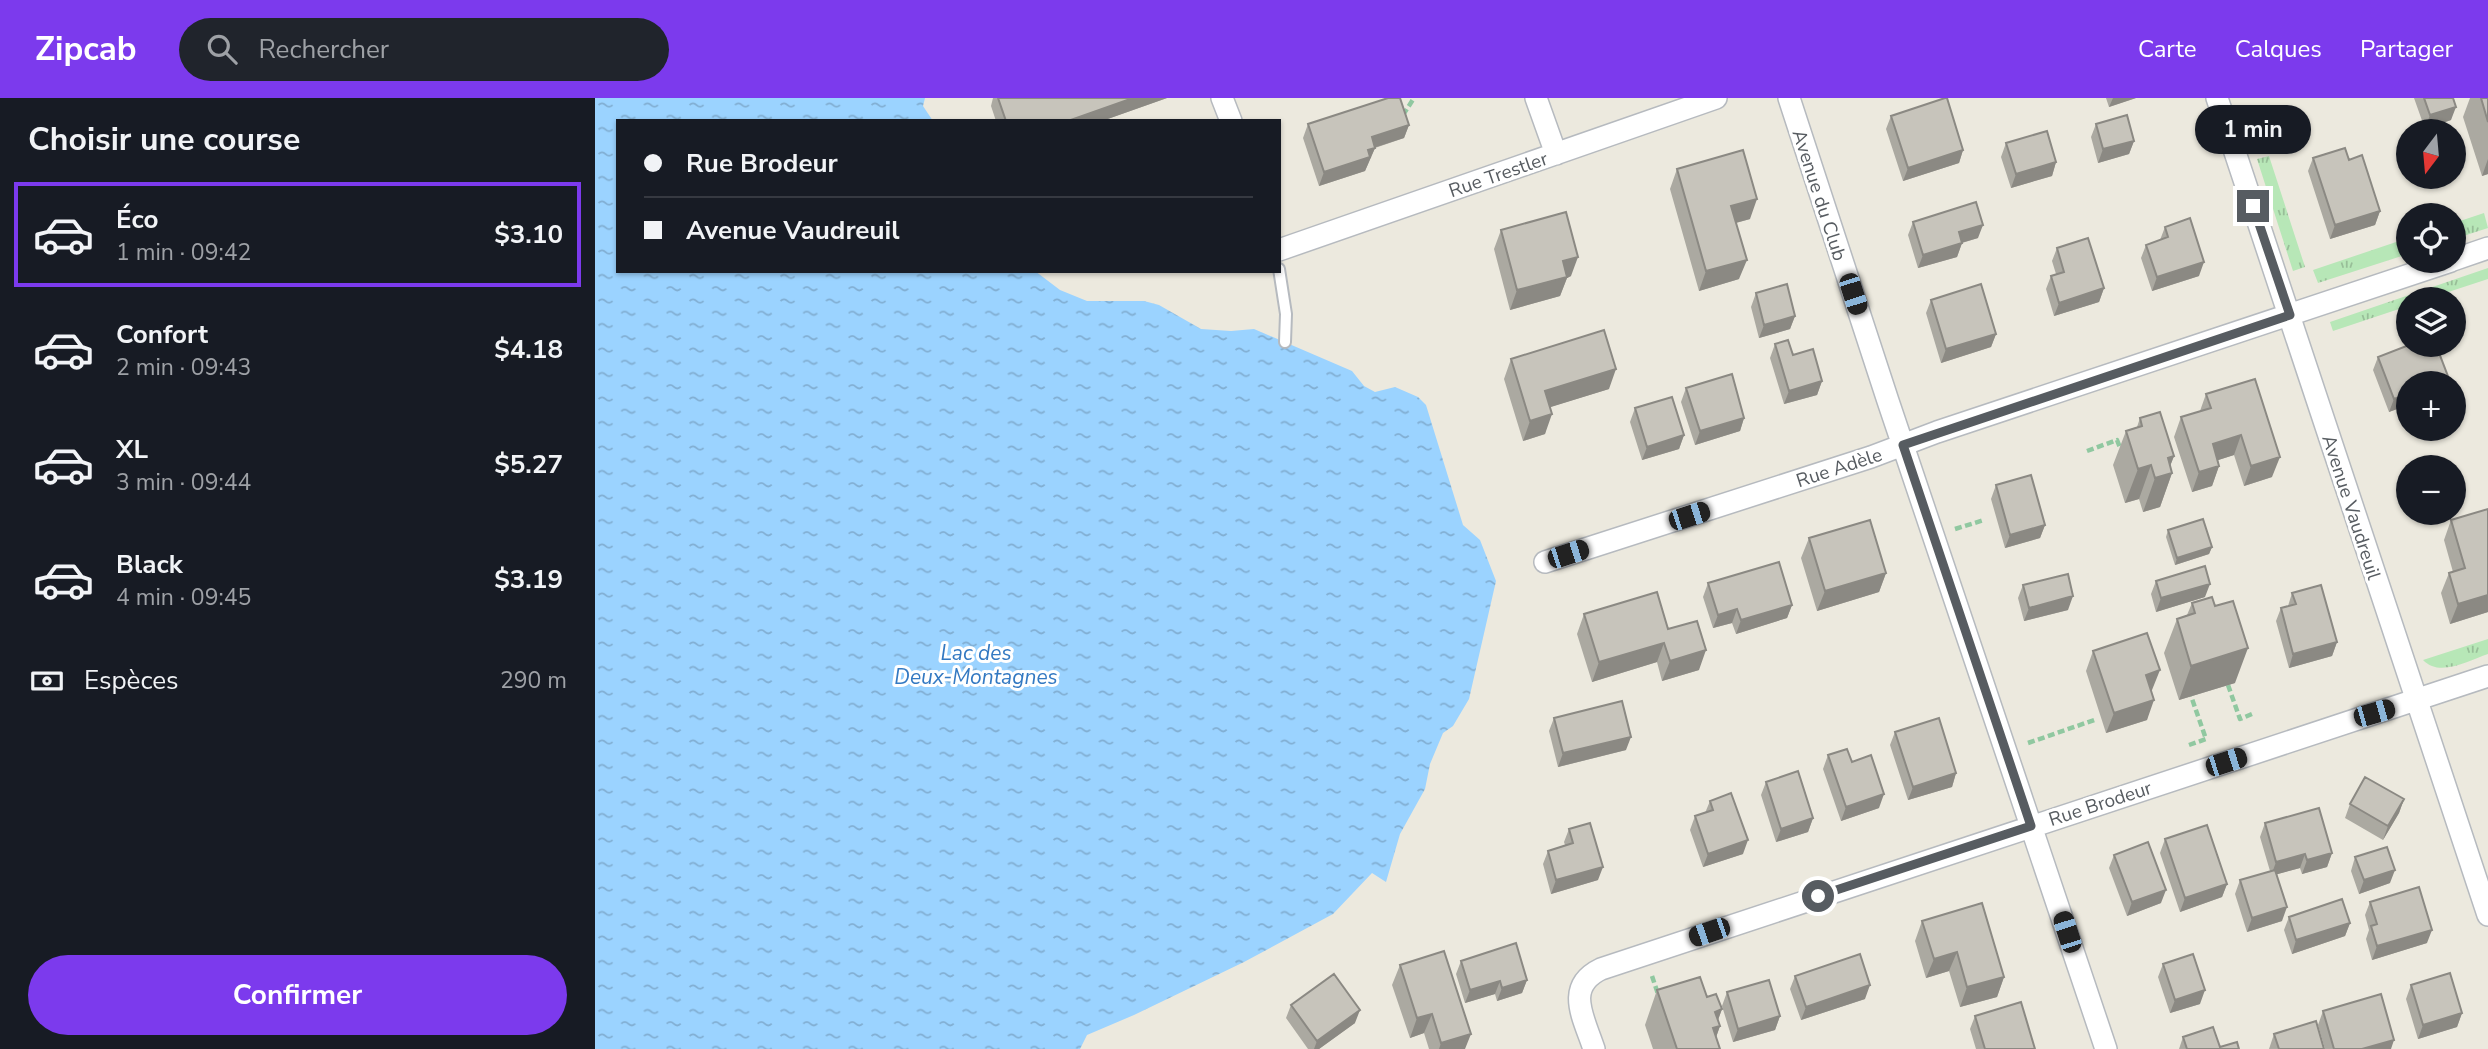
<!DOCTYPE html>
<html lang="fr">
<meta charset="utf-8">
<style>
:root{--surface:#171b24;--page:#20242c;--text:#f1f3f6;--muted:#9ea1a6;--line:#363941;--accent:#7c3aed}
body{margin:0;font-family:"Nunito Sans",sans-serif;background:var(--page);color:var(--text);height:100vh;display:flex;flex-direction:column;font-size:26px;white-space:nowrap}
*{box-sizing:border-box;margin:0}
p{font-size:23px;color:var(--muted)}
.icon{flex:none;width:38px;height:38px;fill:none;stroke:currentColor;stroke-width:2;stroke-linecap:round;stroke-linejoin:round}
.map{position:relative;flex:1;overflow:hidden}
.drawer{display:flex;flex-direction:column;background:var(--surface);width:595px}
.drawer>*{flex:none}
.guide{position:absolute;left:21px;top:21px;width:665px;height:154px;border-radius:0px;box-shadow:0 2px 5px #0004;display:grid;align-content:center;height:154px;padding:0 28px;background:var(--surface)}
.needle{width:46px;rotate:196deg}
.fabs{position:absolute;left:1801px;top:21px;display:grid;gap:14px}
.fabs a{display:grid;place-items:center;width:70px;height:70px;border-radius:50%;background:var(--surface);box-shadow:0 2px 5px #0004;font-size:35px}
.end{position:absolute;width:32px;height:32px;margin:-16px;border:9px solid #575c61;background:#fff;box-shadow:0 0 0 4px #fff}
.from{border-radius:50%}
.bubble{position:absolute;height:49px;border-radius:24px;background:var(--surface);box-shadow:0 2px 5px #0004;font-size:23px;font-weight:700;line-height:49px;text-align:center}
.car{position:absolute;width:21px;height:42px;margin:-21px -10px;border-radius:9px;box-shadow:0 0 5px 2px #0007;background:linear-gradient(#222 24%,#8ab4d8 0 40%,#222 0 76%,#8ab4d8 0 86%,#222 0)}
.guide b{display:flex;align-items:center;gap:24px;height:66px;font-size:26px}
.guide b+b{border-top:2px solid var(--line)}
.guide i{width:18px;height:18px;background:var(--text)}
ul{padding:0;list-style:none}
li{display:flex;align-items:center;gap:21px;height:105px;margin:0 14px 10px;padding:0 14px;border:4px solid transparent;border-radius:0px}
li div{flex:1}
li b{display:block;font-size:26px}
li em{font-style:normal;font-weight:700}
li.active{border-color:var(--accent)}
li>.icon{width:63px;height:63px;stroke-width:1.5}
h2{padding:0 28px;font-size:32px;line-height:84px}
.pay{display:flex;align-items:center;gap:18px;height:77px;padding:0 28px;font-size:26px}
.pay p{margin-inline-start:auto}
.button{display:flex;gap:14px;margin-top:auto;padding:14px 28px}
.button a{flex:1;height:80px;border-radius:42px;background:var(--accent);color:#fff;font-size:28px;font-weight:700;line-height:80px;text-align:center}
header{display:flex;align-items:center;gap:42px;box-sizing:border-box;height:98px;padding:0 35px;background:var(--accent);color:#fff}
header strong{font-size:33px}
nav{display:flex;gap:38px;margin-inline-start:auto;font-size:24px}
.search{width:490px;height:63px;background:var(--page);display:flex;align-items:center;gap:18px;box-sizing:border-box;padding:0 24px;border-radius:38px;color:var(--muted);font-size:26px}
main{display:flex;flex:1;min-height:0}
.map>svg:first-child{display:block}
.grass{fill:url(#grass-tufts)}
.water{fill:url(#water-ripples)}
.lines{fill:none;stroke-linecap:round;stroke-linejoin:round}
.service-casing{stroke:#b6babf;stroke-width:14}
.minor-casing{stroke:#b6babf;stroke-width:24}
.path{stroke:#90c8a0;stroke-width:4.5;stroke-dasharray:7 3.5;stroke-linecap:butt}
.service{stroke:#fff;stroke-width:10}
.minor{stroke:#fff;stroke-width:21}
.wall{fill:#aba9a1}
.shaded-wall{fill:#8b8983}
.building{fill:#c7c4bb;stroke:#8b8983;stroke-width:2}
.route{stroke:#575c61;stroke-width:9}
.labels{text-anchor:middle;stroke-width:6;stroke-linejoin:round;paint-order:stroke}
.street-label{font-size:19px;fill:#575c61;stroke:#fff}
.water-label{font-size:21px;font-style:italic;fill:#3379c2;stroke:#fff}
</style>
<header>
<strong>Zipcab</strong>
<div class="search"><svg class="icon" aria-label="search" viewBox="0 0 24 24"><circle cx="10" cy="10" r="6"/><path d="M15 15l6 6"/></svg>Rechercher</div>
<nav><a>Carte</a><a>Calques</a><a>Partager</a></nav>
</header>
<main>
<section class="drawer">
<h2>Choisir une course</h2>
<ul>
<li class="active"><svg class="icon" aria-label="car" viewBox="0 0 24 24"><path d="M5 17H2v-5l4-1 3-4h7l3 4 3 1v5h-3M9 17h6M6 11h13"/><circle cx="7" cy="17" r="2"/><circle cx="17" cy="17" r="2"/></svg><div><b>Éco</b><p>1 min · 09:42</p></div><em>$3.10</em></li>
<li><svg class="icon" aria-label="car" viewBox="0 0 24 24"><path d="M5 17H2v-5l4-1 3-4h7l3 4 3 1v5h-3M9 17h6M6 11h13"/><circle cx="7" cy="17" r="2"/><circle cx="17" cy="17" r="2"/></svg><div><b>Confort</b><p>2 min · 09:43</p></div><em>$4.18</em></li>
<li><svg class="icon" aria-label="car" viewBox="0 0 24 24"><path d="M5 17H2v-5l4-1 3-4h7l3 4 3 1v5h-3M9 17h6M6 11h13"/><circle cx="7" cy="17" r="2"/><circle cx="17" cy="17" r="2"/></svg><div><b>XL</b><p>3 min · 09:44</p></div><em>$5.27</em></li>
<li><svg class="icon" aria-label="car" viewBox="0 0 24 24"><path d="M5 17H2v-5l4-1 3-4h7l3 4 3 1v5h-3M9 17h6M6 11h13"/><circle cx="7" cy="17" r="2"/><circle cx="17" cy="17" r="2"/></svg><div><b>Black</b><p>4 min · 09:45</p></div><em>$3.19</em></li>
</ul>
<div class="pay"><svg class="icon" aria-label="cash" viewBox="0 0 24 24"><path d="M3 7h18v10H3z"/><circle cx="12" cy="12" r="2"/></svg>Espèces<p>290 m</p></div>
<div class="button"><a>Confirmer</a></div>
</section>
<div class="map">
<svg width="1893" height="951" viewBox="0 0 1893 951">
<defs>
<pattern id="grass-tufts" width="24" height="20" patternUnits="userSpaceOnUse" patternTransform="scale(1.75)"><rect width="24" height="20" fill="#b7e7b7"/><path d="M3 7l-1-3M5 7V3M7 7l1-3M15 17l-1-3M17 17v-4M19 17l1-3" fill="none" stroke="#98be98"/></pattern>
<pattern id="water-ripples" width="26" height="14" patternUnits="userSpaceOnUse" patternTransform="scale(1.75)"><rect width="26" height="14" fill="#9bd3ff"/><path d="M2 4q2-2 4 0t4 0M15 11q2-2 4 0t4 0" fill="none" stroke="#81aed2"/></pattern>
</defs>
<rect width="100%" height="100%" fill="#ece9de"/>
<path class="grass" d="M1674,58l36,111 -12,4 -36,-112z
M1889,115l4,15 -34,11v-16z
M1813,140v16l-90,29 -5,-13z
M1893,170v11l-61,20h-19v7l-75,25 -3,-9z
M1893,541v15c-19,6 -48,24 -65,6z"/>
<path class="water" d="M0,0h330l-2,8 10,15h-315v150h417l25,19 27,11h57l15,4 42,24 30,2 23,-2 98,42 12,15 11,6 20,-5 23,10 8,8 37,120 17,15 16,41 -27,118 -16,27 -10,7 -13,31 -5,25 -25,45 -14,48 -14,-9 -39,41 -89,48 -110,53 -47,20 -7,14h-485z"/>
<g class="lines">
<defs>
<path id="service" d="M684,171l7,45 -1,28"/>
<path id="minor" d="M627,0l9,23
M941,0l20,56
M1194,0l99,303 218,648
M1622,0l271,817
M684,152l437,-152
M1858,162l35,-12
M950,464l326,-105 66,-25 514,-171
M999,951c-10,-31 -30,-62 7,-80l887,-293"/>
</defs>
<use href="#service" class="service-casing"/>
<use href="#minor" class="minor-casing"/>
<path class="path" d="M808,17l11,-17
M1492,353l30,-11 4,10
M1360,431l29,-9
M1633,587l12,34 12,-5
M1433,645l69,-24
M1594,647l17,-6 -15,-43
M1057,878l6,18"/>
<use href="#service" class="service"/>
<use href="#minor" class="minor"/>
</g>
<path class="wall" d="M398,0h174l-65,23h-106l-5,-15z
M1511,0h30l-27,9z
M1819,0h39l-2,22 -26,9z
M1875,0h18v76l-6,2 -19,-59z
M1296,18l72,34 -4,13 -56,18 -17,-52z
M713,26l101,1 -5,13 -29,10 -10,23 -46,15 -16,-48z
M1501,26l38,17 -5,13 -31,9 -7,-26z
M1411,45l50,19 -4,14 -41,12 -10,-31z
M1718,60l36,2 31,51 -5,14 -45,14 -22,-68z
M1082,71l73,50 -14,4 3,56 -40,12 -29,-102z
M1318,124l65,16 -16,5 -5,14 -39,11 -10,-33z
M1570,129l34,49 -47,15 -11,-33 5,-13 14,-5z
M906,132l70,46 -4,2 -7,18 -50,14 -16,-61z
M1462,150l47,40 -5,14 -45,14 -8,-27 5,-13 5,-2 -4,-13z
M1161,195l39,23 -5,13 -31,9 -8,-31z
M1336,202l65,34 -5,13 -50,16 -15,-50z
M1180,246l18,11 29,26 -5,14 -33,9 -14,-46z
M1783,259l30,26v31l-3,-8 -16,6 -16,-42z
M916,261l98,30 -59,18 -5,27 -22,7 -19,-62z
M1660,281l17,98 -28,9 -10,-31 -16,5 1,6 -7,20 -20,6 -18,-55 7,-20 19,-6 6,-17z
M1091,290l58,30 -4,13 -45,14 -14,-43z
M1040,310l49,27 -5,14 -37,11 -12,-38z
M1545,320l34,38 -4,10 2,7 -12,34 -17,5 -4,-13 -14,4 -12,-38 13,-34 11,-4z
M1401,387l49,40 -5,13 -35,10 -14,-49z
M1856,422l37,92 -38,12 -9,-31 8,-20 4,-1 -9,-32z
M1573,432l44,17 -3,7 -34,11 -9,-28z
M1214,440l77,35 -7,19 -62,19 -16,-53z
M1561,483l49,16 -49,15 -5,-18z
M1113,485l84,22 -5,13 -51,16 -4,-11 -19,5 -10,-31z
M1428,487l45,25 -44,11 -6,-23z
M1697,495l45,49 -5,14 -43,12 -13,-47 5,-13 7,-2z
M1597,505l23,3 20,77 -56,17 -15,-47 13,-34 10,-4z
M989,516l84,15 31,41 -37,11 -5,-19 -65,20 -15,-48z
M1498,553l59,39h-1l-4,30 -41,13 -20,-62z
M959,620l72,32 -68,17 -9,-36z
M1300,634l61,41 -4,14 -44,13 -18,-55z
M1233,657l24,7 27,46 -38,13 -18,-52z
M1171,684l47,36 -5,14 -32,10 -15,-47z
M1809,701l-5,14 -16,27 -38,-22 5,-14z
M1115,703l33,53 -40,13 -13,-37 5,-14 10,-3z
M1670,725l67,30 -5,14 -25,7 -2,-6 -23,6 5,47 -35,11 -12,-38 5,-14 30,-9 -10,-34z
M974,731l29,51 -47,14 -8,-30 5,-13 17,-6 -1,-3z
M1570,741l62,45 -5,13 -42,15 -20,-59z
M1519,757l47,48 -34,13 -18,-48z
M1760,759l35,26 -31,11 -8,-23z
M1775,804l57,41 -55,17 -6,-21 3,-9 -4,-15z
M1694,819l61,6 -5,13 -53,18 -8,-24z
M1327,823l82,56 -7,20 -37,10 -11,-36 -23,7 -11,-37z
M866,863l66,19 -5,13 -25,8 -2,-7 -30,9 -9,-29z
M1568,866l37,40 -30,9 -12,-36z
M805,867l65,84h-36l-5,-16 -14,5 -18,-53z
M1200,878l70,23 -64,21 -11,-31z
M1816,887l51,28 -5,14 -39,12 -12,-40z
M1062,892l65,19 -4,11 2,6 -4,11 4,12h-67l-8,-24z
M1132,894l53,24 -5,14 -42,12 -11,-36z
M696,907l64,18 -36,26h-11l-22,-31z
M1728,913l68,38h-66l-7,-24z
M1380,918l60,33h-59l-6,-20z
M1679,936l50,15h-55z
M1588,939l37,10 19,2h-60z"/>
<path class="shaded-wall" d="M538,0h34l-65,23h-34z
M1518,0h23l-27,9z
M1861,9l-5,13 -26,9 5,-14z
M814,27l-5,13 -37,12 5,-13z
M1539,43l-5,13 -31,9 5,-14z
M780,50l-10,23 -46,15 5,-14 44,-22z
M1368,52l-4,13 -56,18 5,-13z
M1893,61v15l-6,2z
M1461,64l-4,14 -41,12 5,-14z
M1162,101l-7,20 -26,7 7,-20z
M1785,113l-5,14 -45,14 5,-14z
M1388,127l-5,13 -24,7 5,-13z
M1367,145l-5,14 -39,11 5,-13z
M983,159l-7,19 -4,2 -7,18 -50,14 7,-20 46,-29z
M1152,162l-8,19 -40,12 7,-20z
M1609,164l-5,14 -47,15 5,-14z
M1509,190l-5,14 -45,14 5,-13z
M1200,218l-5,13 -31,9 5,-13z
M1401,236l-5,13 -50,16 5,-14z
M1021,271l-7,20 -71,22 7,-20z
M1854,281l-2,4h-10z
M1227,283l-5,14 -33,9 5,-13z
M1813,296v4l-3,8 -16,6 5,-13z
M957,316l-7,20 -22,7 7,-20z
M1149,320l-4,13 -45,14 5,-14z
M1089,337l-5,14 -37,11 5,-13z
M1646,337l-7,20 -28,9 7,-20z
M1579,358l-7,18 5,-1 -12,34 -17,5 12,-34 13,-20z
M1685,359l-8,20 -28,9 7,-20z
M1556,367l-12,34 -14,4 13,-34z
M1624,368l-7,20 -20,6 7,-20z
M1450,427l-5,13 -35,10 5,-13z
M1617,449l-3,7 -34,11 2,-7z
M1291,475l-7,19 -62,19 8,-20z
M1615,486l-5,13 -49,15 5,-14z
M1893,497v17l-38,12 8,-20z
M1478,498l-5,14 -44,11 5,-13z
M1197,507l-5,13 -51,16 5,-14z
M1142,511l-5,14 -19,5 5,-13z
M1742,544l-5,14 -43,12 4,-14z
M1069,545l-7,19 -65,20 7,-20z
M1653,550l-13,35 -56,17 12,-34z
M1111,552l-7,20 -37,11 8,-20z
M1565,572l-8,20 -14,4 8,-19z
M1559,602l-7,20 -41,13 8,-20z
M1036,639l-5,13 -68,17 5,-14z
M1361,675l-4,14 -44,13 5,-13z
M1289,696l-5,14 -38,13 5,-14z
M1809,701l-5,14 -16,27 5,-14z
M1218,720l-5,14 -32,10 5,-13z
M1153,742l-5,14 -40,13 5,-13z
M1737,755l-5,14 -25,7 5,-14z
M1710,756l-5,14 -29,8 5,-14z
M1008,769l-5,13 -47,14 5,-14z
M1800,772l-5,13 -31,11 5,-14z
M1632,786l-5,13 -42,15 5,-14z
M1571,792l-5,13 -34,13 5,-14z
M1692,809l-5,14 -35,11 5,-14z
M1755,825l-5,13 -53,18 4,-14z
M1837,832l-5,13 -55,17 5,-14z
M1362,854l-8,19 -23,7 8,-19z
M1409,879l-7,20 -37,10 7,-20z
M932,882l-5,13 -25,8 5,-13z
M905,883l-5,13 -30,9 5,-13z
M1275,887l-5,14 -64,21 5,-13z
M1610,892l-5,14 -30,9 5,-13z
M1127,911l-7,19 5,-2 -8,23 3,-37z
M765,912l-5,13 -36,26h-5l3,-8z
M1867,915l-5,14 -39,12 5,-14z
M837,916l-8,19 -14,5 7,-20z
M1185,918l-5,14 -42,12 5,-13z
M876,936l-6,15h-26l2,-6z
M1799,942l-3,9h-29z"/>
<path class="building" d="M403,0h135l-65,23h-62z
M793,0h12l9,27 -37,12 3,11 -7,2 2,7 -46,15 -16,-48z
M1350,0h2l16,52 -55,18 -17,-52z
M1829,0h29l3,9 -26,8z
M1886,0h7v24z
M1532,17l7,26 -31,8 -7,-25z
M1452,33l9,31 -40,12 -10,-31z
M1750,50l4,12 13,-5 18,56 -45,14 -22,-67z
M1148,52l14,49 -26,7 16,54 -41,11 -29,-102z
M1381,104l7,23 -24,7 3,11 -39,12 -10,-33z
M971,114l12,45 -15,4 4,16 -50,13 -16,-60z
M1595,120l14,44 -47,15 -11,-32 22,-8 -3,-10z
M1493,140l16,50 -45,15 -8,-27 13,-4 -7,-24z
M1192,186l8,32 -31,9 -8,-32z
M1386,186l15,50 -50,15 -15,-49z
M1009,232l12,39 -71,22 7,23 -22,7 -19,-62z
M1193,242l5,15 20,-6 9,32 -33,10 -14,-47z
M1814,247h27l13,34 -12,4h-29v11l-14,5 -16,-42z
M1137,276l12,44 -44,13 -14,-43z
M1660,281l25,78 -29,9 -10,-31 -28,9 6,22 -20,6 -18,-55 30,-9 -5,-14z
M1077,299l12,38 -37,12 -12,-39z
M1565,314l14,44 -6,2 4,15 -17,5 -4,-13 -13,4 -12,-38 16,-5 -2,-8z
M1436,377l14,50 -35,10 -14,-50z
M1893,411v86l-30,9 -9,-31 16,-5 -14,-48z
M1608,421l9,28 -35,11 -9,-28z
M1275,422l16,53 -61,18 -16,-53z
M1184,464l13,43 -51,15 -4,-11 -19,6 -10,-32z
M1610,468l5,18 -49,14 -5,-17z
M1473,476l5,22 -44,12 -6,-23z
M1726,487l16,57 -44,12 -12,-46 15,-4 -4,-11z
M1062,494l11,37 29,-8 9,29 -36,11 -6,-18 -65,19 -15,-48z
M1617,499l3,9 18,-5 15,47 -57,18 -14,-47 18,-6 -3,-10z
M1552,535l13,37 -14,5 8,25 -40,13 -21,-62z
M1027,603l9,36 -68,16 -9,-35z
M1344,620l17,55 -43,14 -18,-55z
M1252,651l5,13 19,-7 13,39 -38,13 -18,-52z
M1203,673l15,47 -32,11 -15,-47z
M1770,679l39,22 -16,27 -38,-22z
M1136,695l17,47 -40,14 -13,-38 18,-6 -3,-9z
M1724,710l13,45 -25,7 -2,-6 -29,8 -11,-39z
M995,725l13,44 -47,13 -8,-29 25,-8 -4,-14z
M1612,727l20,59 -42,14 -20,-59z
M1553,744l18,48 -34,12 -18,-47z
M1792,749l8,23 -31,10 -9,-23z
M1680,772l12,37 -35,11 -12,-38z
M1824,789l13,43 -55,16 -6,-20 6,-2 -7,-22z
M1747,801l8,24 -54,17 -7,-23z
M1387,805l22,74 -37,10 -10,-35 -23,7 -12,-38z
M921,845l11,37 -25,8 -2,-7 -30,9 -9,-29z
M849,853l27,83 -30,9 -9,-29 -15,4 -17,-53z
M1265,856l10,31 -64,22 -11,-31z
M1598,856l12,36 -30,10 -12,-36z
M1855,875l12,40 -39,12 -12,-40z
M739,876l26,36 -43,31 -26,-36z
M1105,879l7,20 9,-3 6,15 -7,3 5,14 -7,2 7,21h-43l-20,-59z
M1174,882l11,36 -42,13 -11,-37z
M1786,896l13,46 -32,9h-28l-11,-38z
M1426,904l14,47h-50l-10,-33z
M1721,923l8,28h-45l-5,-15z
M1618,929l7,20 17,-5 2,7h-52l-4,-12z"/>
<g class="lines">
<path class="route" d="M1223,798l213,-70 -128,-381 387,-130 -37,-109"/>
</g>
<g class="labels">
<g class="street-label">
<text transform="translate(903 76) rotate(-19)" y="7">Rue Trestler</text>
<text transform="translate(1225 97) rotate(72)" y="7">Avenue du Club</text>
<text transform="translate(1244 369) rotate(-18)" y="7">Rue Adèle</text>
<text transform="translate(1757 409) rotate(72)" y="7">Avenue Vaudreuil</text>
<text transform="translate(1505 705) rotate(-18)" y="7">Rue Brodeur</text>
</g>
<g class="water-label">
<text x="381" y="562">Lac des<tspan x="381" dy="24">Deux-Montagnes</tspan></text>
</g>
</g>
</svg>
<div class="fabs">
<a><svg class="needle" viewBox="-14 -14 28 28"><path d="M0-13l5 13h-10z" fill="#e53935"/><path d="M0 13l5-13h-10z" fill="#9ea1a6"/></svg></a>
<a><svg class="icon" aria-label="locate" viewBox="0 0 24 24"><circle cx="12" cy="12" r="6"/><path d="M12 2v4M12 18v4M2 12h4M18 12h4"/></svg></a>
<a><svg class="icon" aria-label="layers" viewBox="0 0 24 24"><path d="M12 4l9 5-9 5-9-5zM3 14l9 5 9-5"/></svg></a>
<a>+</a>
<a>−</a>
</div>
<i class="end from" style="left:1223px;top:798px"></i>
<i class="end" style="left:1658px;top:108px"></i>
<div class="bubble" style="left:1600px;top:7px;width:116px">1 min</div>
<i class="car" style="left:1258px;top:196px;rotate:162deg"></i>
<i class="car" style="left:1094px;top:418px;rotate:72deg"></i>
<i class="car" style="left:973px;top:456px;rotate:72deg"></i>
<i class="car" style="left:1779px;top:615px;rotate:74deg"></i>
<i class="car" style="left:1631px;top:664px;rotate:72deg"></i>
<i class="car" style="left:1114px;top:834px;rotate:251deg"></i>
<i class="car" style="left:1472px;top:834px;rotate:342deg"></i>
<div class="guide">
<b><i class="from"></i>Rue Brodeur</b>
<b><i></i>Avenue Vaudreuil</b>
</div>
</div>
</main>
